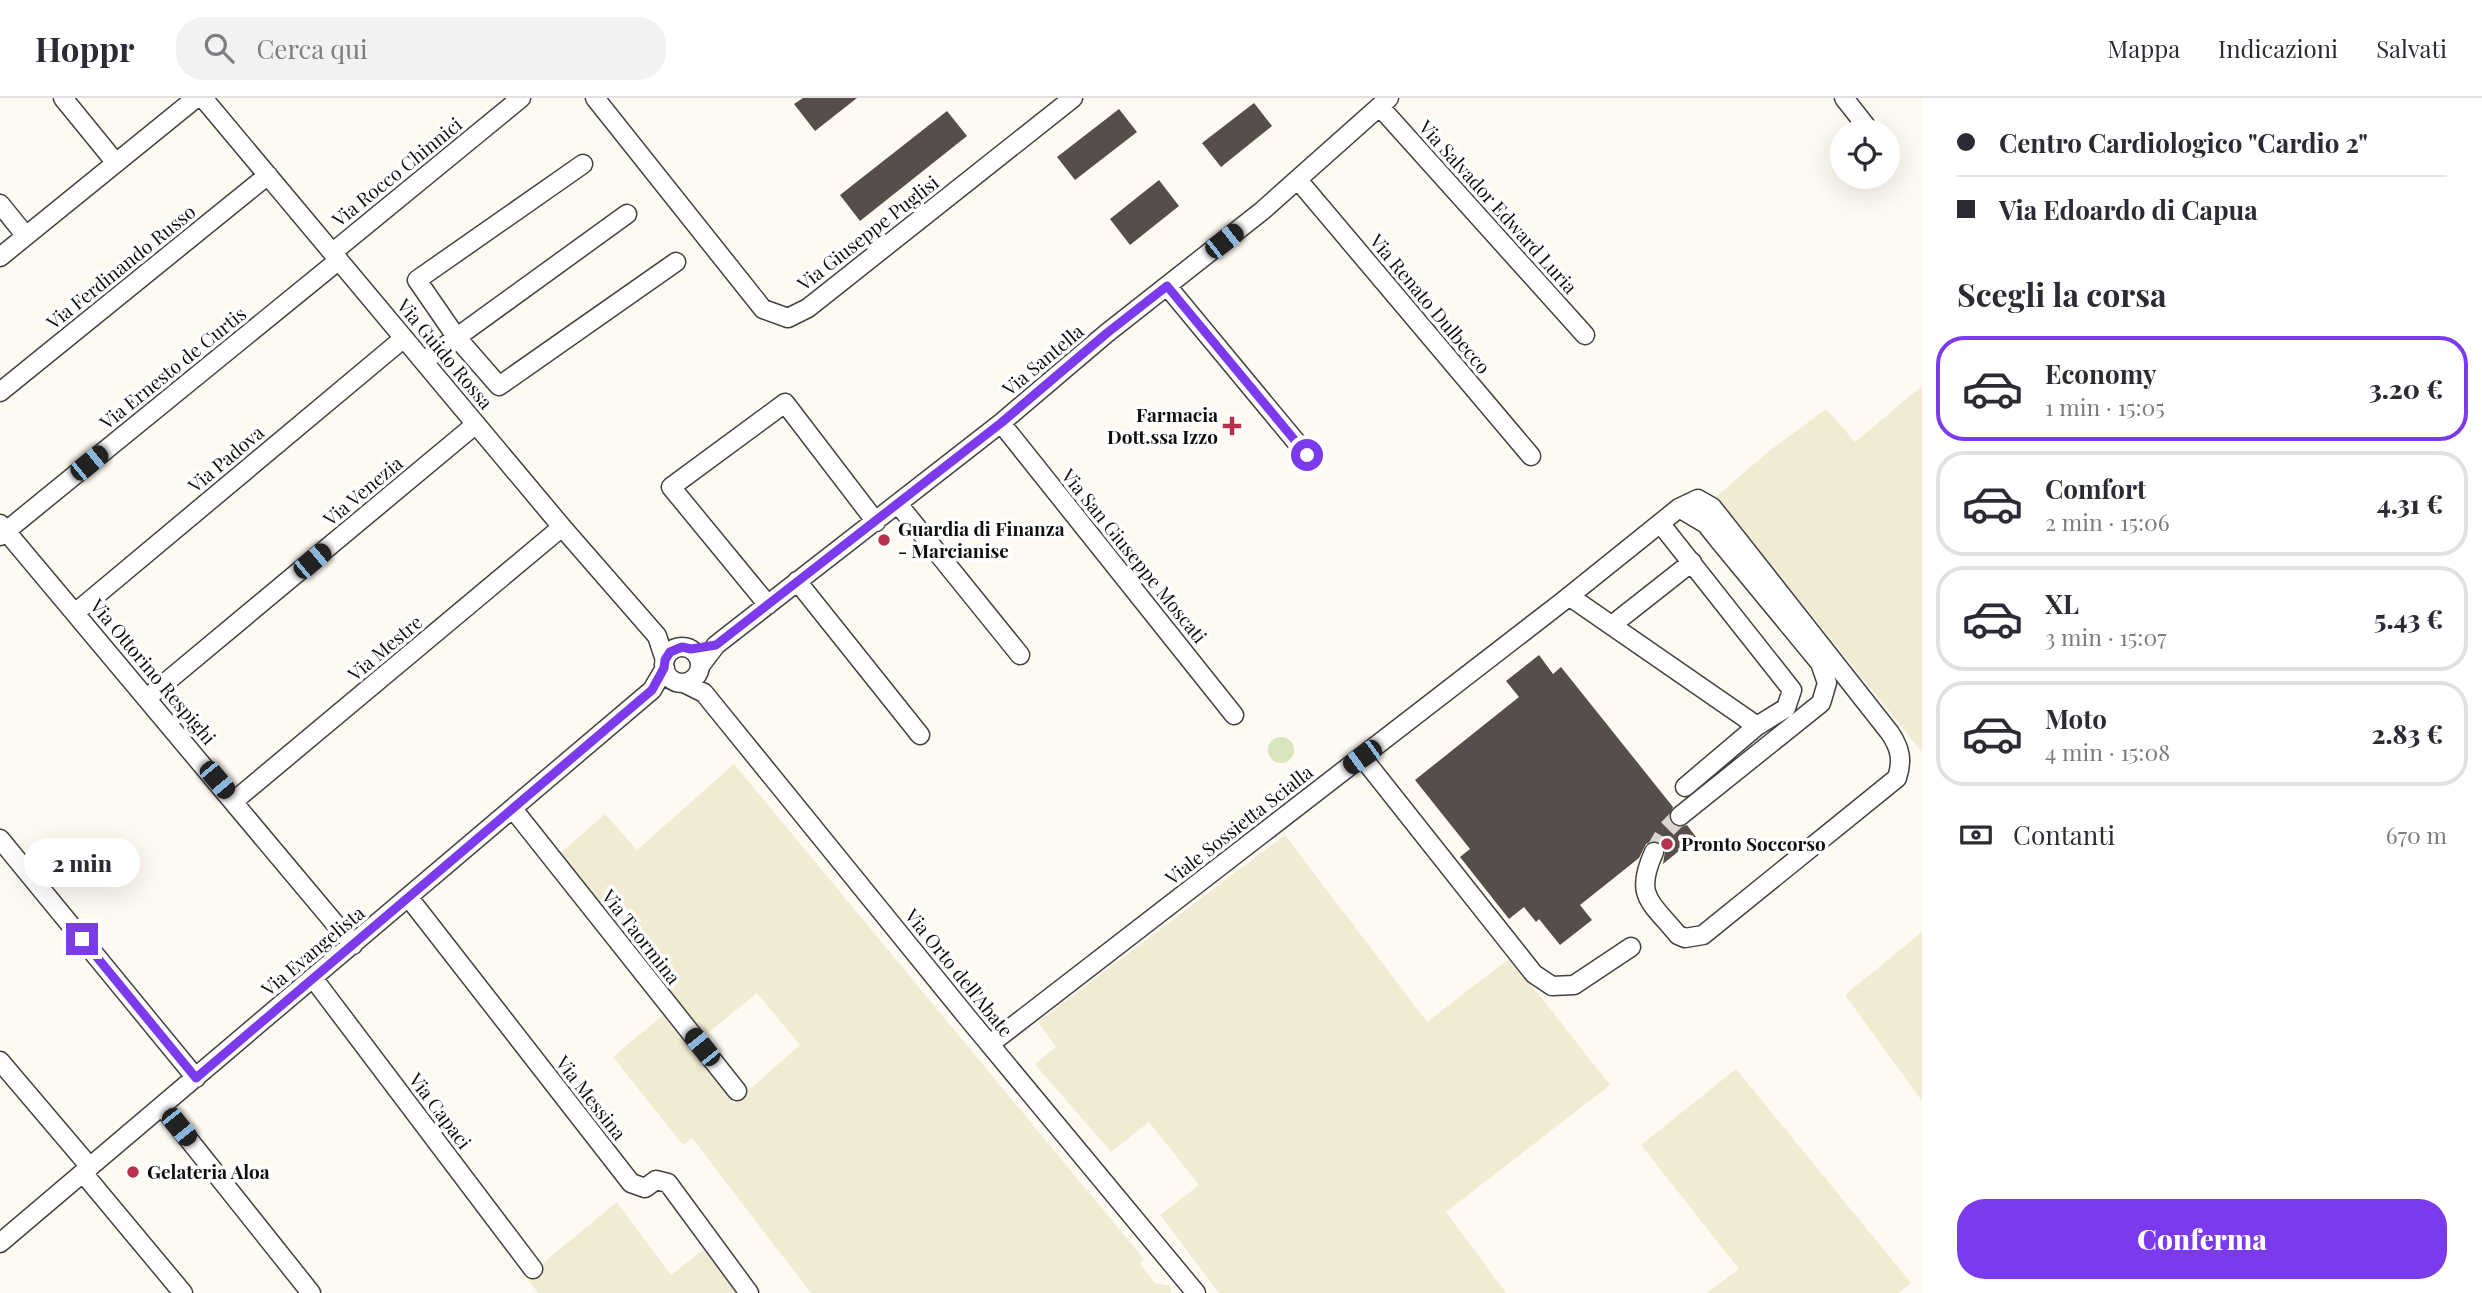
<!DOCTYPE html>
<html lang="it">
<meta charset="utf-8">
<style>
:root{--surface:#fff;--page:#f2f2f3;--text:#2b2b33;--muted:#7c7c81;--line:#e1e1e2;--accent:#7c3aed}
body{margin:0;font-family:"Playfair Display",serif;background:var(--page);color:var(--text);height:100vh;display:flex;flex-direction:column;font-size:26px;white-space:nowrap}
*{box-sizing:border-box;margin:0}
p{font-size:23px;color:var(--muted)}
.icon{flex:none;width:38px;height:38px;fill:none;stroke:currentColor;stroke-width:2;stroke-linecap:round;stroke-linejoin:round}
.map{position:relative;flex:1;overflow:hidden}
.sheet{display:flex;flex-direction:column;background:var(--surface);width:560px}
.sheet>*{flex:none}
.hud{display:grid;align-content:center;height:154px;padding:0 35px;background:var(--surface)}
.controls{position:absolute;left:1830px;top:21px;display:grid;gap:14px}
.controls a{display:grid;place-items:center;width:70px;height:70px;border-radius:50%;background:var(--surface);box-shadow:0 7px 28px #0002;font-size:35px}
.end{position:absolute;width:32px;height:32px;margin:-16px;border:9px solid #7c3aed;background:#fff;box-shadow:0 0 0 4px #fff}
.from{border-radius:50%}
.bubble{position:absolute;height:49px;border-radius:24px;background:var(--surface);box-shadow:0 7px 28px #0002;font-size:23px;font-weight:800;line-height:49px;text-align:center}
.car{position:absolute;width:21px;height:42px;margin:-21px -10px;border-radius:9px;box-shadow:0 0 5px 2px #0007;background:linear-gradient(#222 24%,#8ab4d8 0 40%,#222 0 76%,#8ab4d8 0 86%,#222 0)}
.hud b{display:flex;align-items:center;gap:24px;height:66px;font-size:26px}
.hud b+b{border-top:2px solid var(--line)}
.hud i{width:18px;height:18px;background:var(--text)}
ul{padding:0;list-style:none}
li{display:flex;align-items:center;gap:21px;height:105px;margin:0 14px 10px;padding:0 21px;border:4px solid var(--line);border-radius:28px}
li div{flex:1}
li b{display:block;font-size:26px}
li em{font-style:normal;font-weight:800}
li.on{border-color:var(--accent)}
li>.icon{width:63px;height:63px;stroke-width:1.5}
h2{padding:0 35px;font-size:32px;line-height:84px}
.pay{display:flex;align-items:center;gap:18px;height:77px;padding:0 35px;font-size:26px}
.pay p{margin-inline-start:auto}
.primary-button{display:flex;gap:14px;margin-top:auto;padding:14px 35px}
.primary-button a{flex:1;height:80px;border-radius:28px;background:var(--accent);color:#fff;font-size:28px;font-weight:800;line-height:80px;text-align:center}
header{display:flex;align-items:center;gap:42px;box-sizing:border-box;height:98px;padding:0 35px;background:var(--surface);border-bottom:2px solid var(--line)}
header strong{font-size:33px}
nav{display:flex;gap:38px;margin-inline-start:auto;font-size:24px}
.search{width:490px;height:63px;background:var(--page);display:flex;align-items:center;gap:18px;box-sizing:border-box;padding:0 24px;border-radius:28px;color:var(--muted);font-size:26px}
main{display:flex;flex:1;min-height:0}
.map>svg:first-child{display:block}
.farmland{fill:#f2ebd3}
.green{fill:#d9e6bd}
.building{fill:#574e4c}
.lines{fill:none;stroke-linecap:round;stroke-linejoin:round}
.minor-tunnel{stroke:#dad6cf;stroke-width:18;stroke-dasharray:18 9;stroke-linecap:butt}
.minor-casing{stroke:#424242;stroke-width:21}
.minor{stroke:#fff;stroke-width:18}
.route{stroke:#7c3aed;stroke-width:9}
.poi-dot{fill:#b5314d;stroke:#fff;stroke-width:2.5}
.labels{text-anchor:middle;stroke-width:7;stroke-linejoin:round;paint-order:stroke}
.street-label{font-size:19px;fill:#0f0f0f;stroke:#fff}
.poi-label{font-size:19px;font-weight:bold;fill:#0f0f0f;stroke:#fff;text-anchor:start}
</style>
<header>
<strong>Hoppr</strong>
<div class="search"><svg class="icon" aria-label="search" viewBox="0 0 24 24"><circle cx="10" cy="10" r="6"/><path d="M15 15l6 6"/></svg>Cerca qui</div>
<nav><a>Mappa</a><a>Indicazioni</a><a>Salvati</a></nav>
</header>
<main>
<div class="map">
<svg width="1922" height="1195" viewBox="0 0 1922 1195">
<rect width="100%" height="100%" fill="#fef9f1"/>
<path class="farmland" d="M1922,288v366l-206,-255 52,-45 58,-43 29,33z
M734,666l410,495 -4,5 15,19 15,3 1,7h-360l-119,-155 -9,7 -70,-88 50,-42 71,88 66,-58 -43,-52 -53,43 -146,-181 47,-41 32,36z
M1285,737l142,187 83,-64 100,127 -164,127 60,81h-287l-59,-78 39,-30 -50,-63 -38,30 -76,-88 21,-17 -18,-25z
M1922,834v169l-77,-106z
M1736,971l175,214 -12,10h-192l32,-24 -98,-124z
M617,1104l54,73 33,-26 33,44h-199l-12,-16z"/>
<path class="green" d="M1268 652a13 13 0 1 1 26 0a13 13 0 1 1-26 0Z"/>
<path class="building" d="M803,0h54l-42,33 -21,-27z
M1254,5l18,23 -51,41 -19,-24z
M1119,11l18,23 -62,48 -18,-23z
M947,13l20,25 -107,85 -20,-26z
M1159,82l20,26 -49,39 -20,-26z
M1539,557l14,19 8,-7 112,140 -4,10 3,7 9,3 6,-2 9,12 -33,27 2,-13 -3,-7 -9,-3 -7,3 -7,14 -59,47 12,15 -32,25 -21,-26 -3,3 -12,-15 -15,12 -49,-62 10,-8 -55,-69 104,-83 -13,-16z"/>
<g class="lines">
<path class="minor-tunnel" d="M1654,754l13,-23 13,-13"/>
<defs>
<path id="minor" d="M63,0l53,65
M203,0l359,429 95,109 8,24
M595,0l168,211 25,9 20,-10 265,-210
M1844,0l22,28
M1380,9l205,228
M583,66l-166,116 40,58 42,48 177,-124
M1298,82l233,276
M0,106l26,32
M333,154l188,-154
M0,159l196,-159
M1167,188l140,169
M424,263l203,-147
M0,294l268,-217
M1001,325l233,292
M898,406l122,151
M1679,410l27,16 11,14 103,125 7,20 -6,20 -141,113
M1660,425l132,167 -6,18 -29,18 -72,61
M0,426l353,421
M0,438l339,-276
M797,483l123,154
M1569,498l188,130
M768,507l-97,-118 114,-84 91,119
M75,515l329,-275
M1612,527l80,-63
M664 567a18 18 0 1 1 36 0a18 18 0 1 1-36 0Z
M700,568l16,-21 285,-222 106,-90 155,-122 127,-113
M684,585l20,10 263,324 229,276
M147,600l329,-274
M1362,659l172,217 18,12 22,-1 57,-38
M234,703l328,-274
M513,711l224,282
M0,741l196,239
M409,800l222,285 14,5 11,-8 12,3 81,110
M313,880l220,291
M990,946l572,-442 117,-94 19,-9 14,8 178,226c10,15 13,27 7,45l-194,157 -18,3 -7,-3c-28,-34 -44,-39 -24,-83
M0,963l90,106
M162,1008l149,187
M83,1075l100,120
M0,1145l652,-553 13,-22"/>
</defs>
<use href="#minor" class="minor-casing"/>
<use href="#minor" class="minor"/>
</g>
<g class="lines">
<path class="route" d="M82,841l114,139 456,-388 12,-22 1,-8 5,-8 12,-5 9,2 25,-4 285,-222 106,-90 60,-47 140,169"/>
</g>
<g class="poi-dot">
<path d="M1228.5 317.5h7v7h7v7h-7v7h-7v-7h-7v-7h7z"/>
<circle cx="884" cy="442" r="7"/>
<circle cx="1667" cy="746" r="7"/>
<circle cx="133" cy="1074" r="7"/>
</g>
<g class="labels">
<g class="street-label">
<text transform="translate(397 74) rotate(-39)" y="7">Via Rocco Chinnici</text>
<text transform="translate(1498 109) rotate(48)" y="7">Via Salvador Edward Luria</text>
<text transform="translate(868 135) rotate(-38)" y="7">Via Giuseppe Puglisi</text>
<text transform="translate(121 169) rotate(-39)" y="7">Via Ferdinando Russo</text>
<text transform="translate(1430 206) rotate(50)" y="7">Via Renato Dulbecco</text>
<text transform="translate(445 256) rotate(50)" y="7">Via Guido Rossa</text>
<text transform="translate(1043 262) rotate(-40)" y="7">Via Santella</text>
<text transform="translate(173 270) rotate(-39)" y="7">Via Ernesto de Curtis</text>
<text transform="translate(226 361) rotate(-40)" y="7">Via Padova</text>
<text transform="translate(363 393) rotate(-40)" y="7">Via Venezia</text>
<text transform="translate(1134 458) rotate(51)" y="7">Via San Giuseppe Moscati</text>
<text transform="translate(385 550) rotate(-40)" y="7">Via Mestre</text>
<text transform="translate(153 574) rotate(50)" y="7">Via Ottorino Respighi</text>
<text transform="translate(1239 727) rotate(-38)" y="7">Viale Sossietta Scialla</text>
<text transform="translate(641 839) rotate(52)" y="7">Via Taormina</text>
<text transform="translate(313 853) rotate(-40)" y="7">Via Evangelista</text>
<text transform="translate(959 875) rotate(51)" y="7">Via Orto dell'Abate</text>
<text transform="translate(591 1000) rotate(52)" y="7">Via Messina</text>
<text transform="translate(440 1013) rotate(53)" y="7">Via Capaci</text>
</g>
<g class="poi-label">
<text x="1218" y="324" text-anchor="end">Farmacia<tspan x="1218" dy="22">Dott.ssa Izzo</tspan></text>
<text x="898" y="438">Guardia di Finanza<tspan x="898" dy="22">- Marcianise</tspan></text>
<text x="1681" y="753">Pronto Soccorso</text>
<text x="147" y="1081">Gelateria Aloa</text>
</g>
</g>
</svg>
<div class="controls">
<a><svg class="icon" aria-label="locate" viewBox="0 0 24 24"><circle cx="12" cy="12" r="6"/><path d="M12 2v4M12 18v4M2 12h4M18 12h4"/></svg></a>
</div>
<i class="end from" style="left:1307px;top:357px"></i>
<i class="end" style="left:82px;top:841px"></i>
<div class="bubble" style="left:24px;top:740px;width:116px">2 min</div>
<i class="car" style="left:1224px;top:143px;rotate:52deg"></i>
<i class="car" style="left:89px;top:365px;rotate:51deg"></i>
<i class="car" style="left:312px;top:463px;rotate:50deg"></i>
<i class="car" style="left:1362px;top:659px;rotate:234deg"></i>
<i class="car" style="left:217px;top:682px;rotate:140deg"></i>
<i class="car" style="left:702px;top:949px;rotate:321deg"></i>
<i class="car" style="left:179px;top:1029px;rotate:141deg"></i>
</div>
<section class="sheet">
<div class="hud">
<b><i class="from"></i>Centro Cardiologico &quot;Cardio 2&quot;</b>
<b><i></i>Via Edoardo di Capua</b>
</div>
<h2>Scegli la corsa</h2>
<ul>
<li class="on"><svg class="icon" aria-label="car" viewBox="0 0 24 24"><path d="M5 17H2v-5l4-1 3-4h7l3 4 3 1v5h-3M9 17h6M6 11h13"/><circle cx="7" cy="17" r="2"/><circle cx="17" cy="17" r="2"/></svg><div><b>Economy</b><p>1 min · 15:05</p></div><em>3.20 €</em></li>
<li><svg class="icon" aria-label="car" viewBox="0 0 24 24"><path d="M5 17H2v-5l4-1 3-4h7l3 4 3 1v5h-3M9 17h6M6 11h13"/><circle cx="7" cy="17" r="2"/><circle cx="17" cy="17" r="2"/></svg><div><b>Comfort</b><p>2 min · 15:06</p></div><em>4.31 €</em></li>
<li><svg class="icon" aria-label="car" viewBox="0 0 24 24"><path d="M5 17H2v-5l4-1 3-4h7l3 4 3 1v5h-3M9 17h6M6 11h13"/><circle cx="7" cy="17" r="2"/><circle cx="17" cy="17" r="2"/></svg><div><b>XL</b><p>3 min · 15:07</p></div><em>5.43 €</em></li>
<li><svg class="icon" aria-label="car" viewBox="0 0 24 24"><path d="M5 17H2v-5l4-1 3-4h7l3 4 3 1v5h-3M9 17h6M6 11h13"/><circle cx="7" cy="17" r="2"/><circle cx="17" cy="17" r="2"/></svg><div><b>Moto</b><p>4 min · 15:08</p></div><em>2.83 €</em></li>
</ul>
<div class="pay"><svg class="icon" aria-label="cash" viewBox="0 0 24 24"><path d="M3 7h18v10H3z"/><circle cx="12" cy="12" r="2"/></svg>Contanti<p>670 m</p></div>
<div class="primary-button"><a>Conferma</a></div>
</section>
</main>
